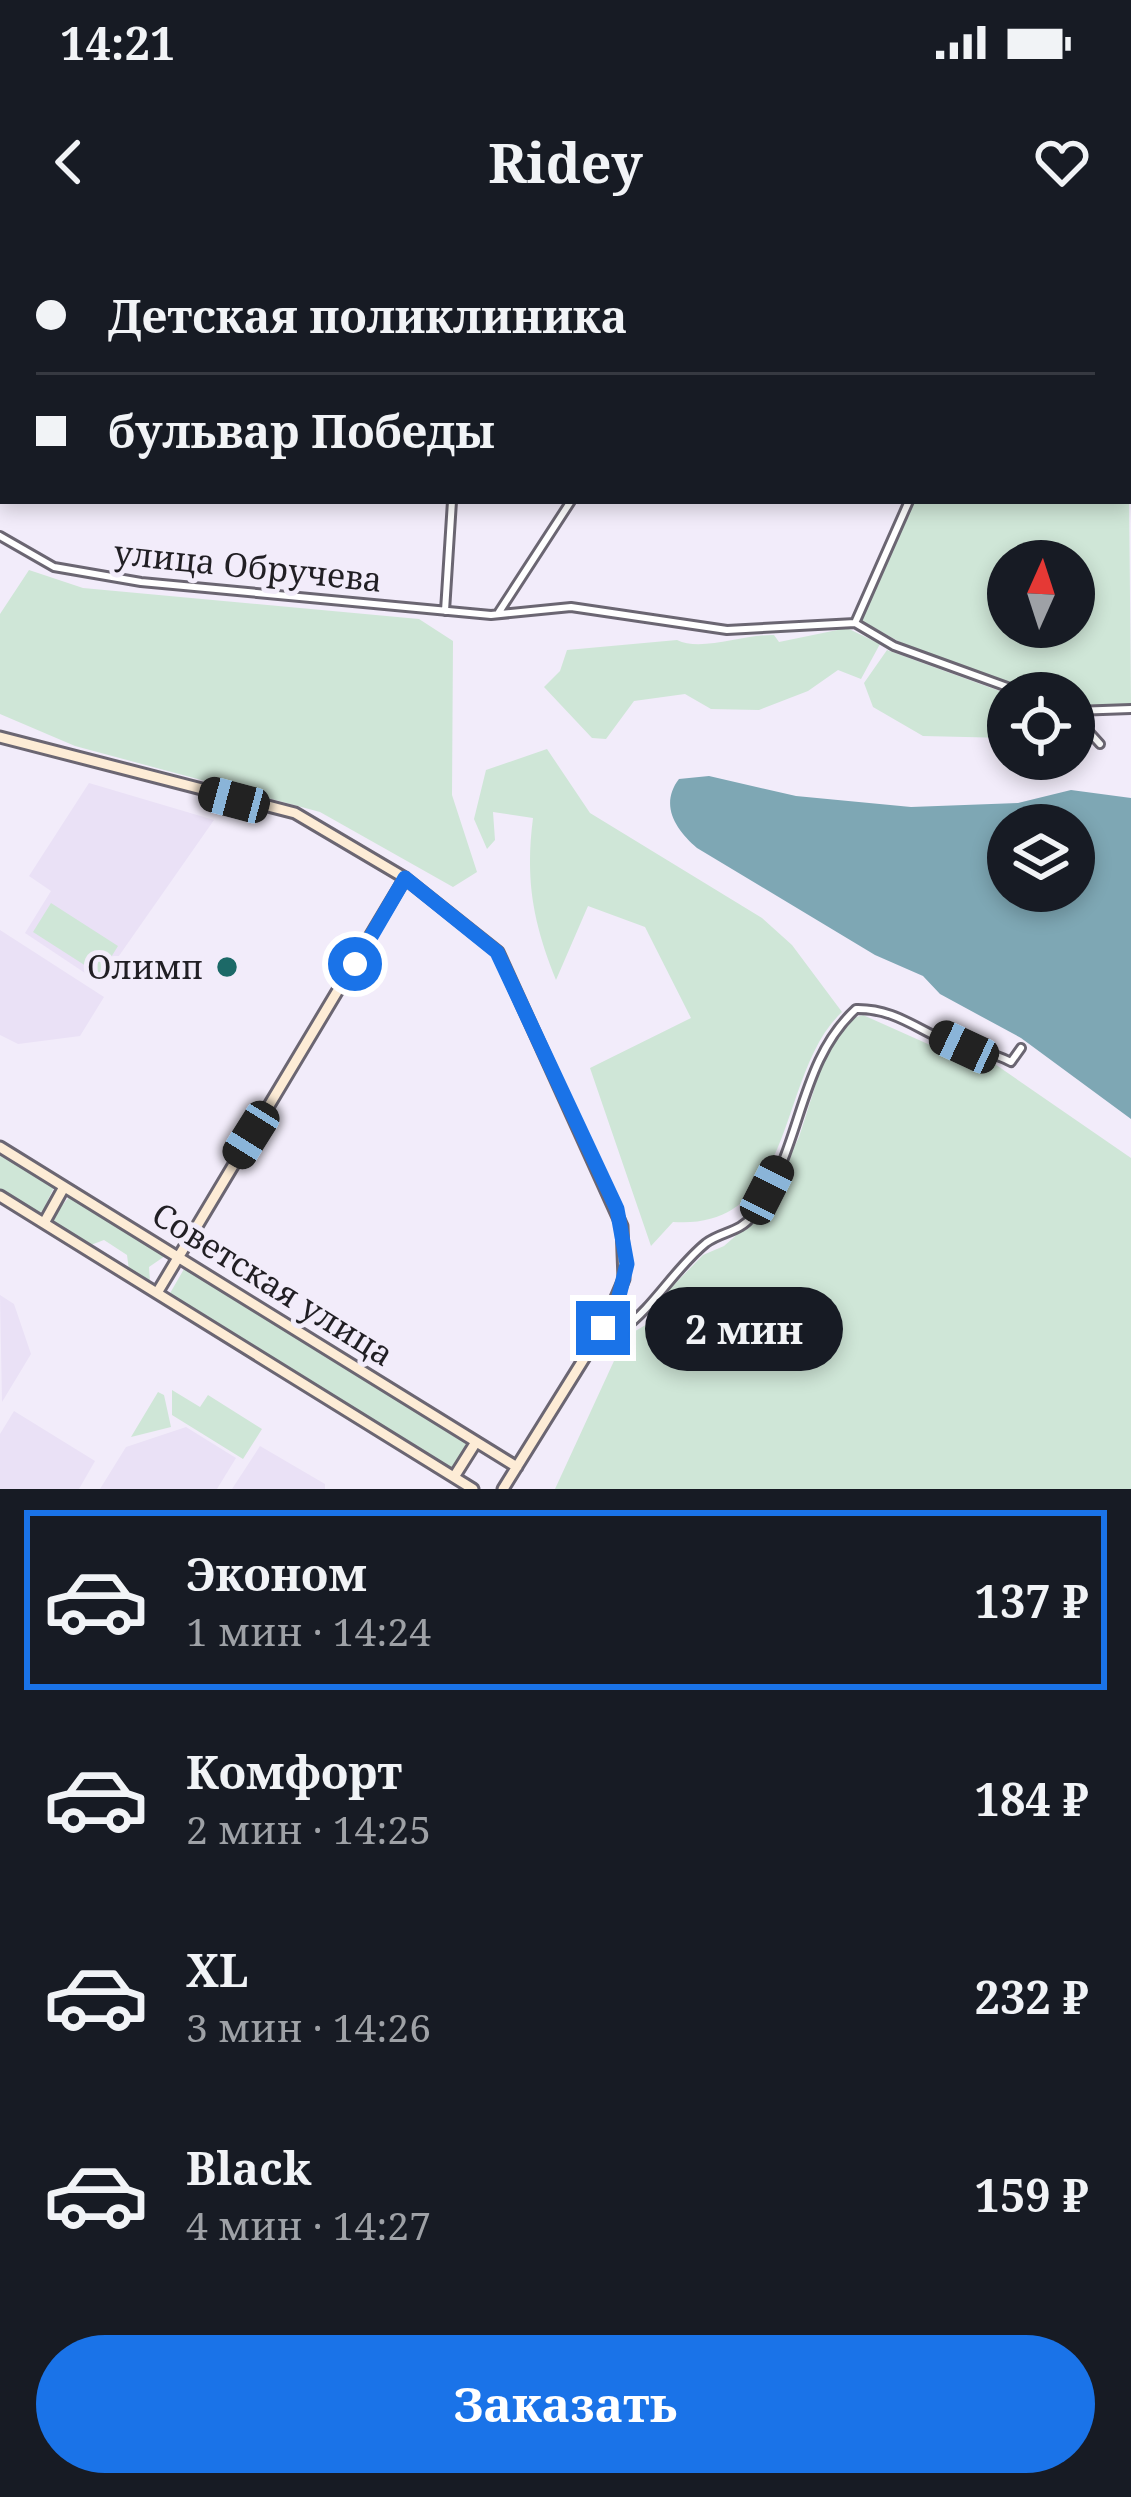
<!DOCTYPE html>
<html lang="ru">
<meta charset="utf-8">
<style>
:root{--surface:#171b24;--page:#20242c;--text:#f1f3f6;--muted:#9ea1a6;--line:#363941;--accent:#1a73e8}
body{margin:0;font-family:"Noto Serif",serif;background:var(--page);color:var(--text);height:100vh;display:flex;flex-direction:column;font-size:45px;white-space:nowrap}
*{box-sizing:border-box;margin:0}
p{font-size:39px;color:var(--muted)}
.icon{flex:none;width:66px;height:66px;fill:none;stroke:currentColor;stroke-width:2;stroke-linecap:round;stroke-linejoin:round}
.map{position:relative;height:1249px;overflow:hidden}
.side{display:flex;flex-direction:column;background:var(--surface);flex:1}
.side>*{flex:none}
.hud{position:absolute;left:0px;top:0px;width:1131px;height:264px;box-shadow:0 6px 18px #0003;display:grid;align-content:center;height:264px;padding:0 36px;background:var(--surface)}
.needle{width:78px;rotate:3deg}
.controls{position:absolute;left:987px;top:300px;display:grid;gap:24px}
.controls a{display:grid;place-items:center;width:108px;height:108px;border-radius:50%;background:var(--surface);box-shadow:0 6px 18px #0003;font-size:60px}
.end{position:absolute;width:54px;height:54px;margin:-27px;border:15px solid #1a73e8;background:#fff;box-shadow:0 0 0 6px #fff}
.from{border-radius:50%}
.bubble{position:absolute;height:84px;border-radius:42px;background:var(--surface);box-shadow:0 6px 18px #0003;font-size:39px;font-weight:700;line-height:84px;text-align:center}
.car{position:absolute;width:36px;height:72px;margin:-36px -18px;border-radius:15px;box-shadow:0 0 9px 3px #0007;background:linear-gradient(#222 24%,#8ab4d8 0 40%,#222 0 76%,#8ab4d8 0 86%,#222 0)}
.hud b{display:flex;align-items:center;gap:42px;height:114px;font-size:45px}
.hud b+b{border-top:3px solid var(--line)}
.hud i{width:30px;height:30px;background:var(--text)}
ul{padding:21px 0 0;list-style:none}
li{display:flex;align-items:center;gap:36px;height:180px;margin:0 24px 18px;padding:0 12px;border:6px solid transparent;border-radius:0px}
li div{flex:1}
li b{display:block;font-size:45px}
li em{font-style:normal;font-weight:700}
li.active{border-color:var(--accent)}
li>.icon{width:108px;height:108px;stroke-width:1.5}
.button{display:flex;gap:24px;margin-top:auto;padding:24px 36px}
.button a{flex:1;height:138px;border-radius:72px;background:var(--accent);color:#fff;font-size:48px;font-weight:700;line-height:138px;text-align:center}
.status{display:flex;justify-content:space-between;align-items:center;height:84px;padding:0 60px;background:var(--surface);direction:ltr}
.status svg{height:33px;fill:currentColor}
header{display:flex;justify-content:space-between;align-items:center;height:156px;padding:0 36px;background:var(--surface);font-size:54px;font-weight:700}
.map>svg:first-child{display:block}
.built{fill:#eae1f6}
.green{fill:#cfe6d7;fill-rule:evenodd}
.water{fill:#7ea7b4;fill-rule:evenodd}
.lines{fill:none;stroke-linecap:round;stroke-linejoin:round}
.street-casing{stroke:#6b6672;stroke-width:12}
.secondary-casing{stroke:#6b6672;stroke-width:15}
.street{stroke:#fff;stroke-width:6}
.secondary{stroke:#fdecd6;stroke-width:9}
.route{stroke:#1a73e8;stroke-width:15}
.poi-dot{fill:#1c6967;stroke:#f2ecfa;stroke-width:4.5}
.labels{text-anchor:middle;stroke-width:10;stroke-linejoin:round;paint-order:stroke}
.street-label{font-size:33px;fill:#211f24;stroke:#f2ecfa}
.poi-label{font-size:33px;fill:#211f24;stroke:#f2ecfa;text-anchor:end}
</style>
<div class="status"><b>14:21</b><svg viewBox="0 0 49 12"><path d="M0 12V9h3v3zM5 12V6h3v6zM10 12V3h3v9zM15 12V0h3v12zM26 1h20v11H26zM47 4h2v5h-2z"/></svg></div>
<header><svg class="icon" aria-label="back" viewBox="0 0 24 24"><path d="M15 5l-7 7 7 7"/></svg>Ridey<svg class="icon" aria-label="heart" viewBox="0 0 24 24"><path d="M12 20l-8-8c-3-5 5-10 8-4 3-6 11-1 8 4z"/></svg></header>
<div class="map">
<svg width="1131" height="1249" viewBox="0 0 1131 1249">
<rect width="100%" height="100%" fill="#f2ecfa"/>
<path class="built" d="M89,543l125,37 -114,163 -75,-50 26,-42 -22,-15z
M0,690l104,67 -24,39 -62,8 -18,-9z
M0,1055l14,9 17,50 -29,48z
M14,1171l81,50 -16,28h-79v-55z
M186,1187l50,31 -19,31h-117l26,-42z
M260,1206l65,38v5h-93z"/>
<path class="green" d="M1128,143l3,322 -53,1 -4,-13c-70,0 -154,-37 -213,-73l52,-119h215zM1008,321h66v66h-66z
M29,330l54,18 336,31 34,22 -1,154 25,77 -24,15 -133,-75 -245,-66 -75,-32v-100z
M847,388l33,16 -19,35 -23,-9 -30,21 -49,19 -48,-1 -26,-15 -51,7 -28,38 -14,-1 -48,-51 16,-16 7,-21 110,-10c24,12 68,-6 97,-5l5,7z
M887,410l121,44v44l-85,-2 -50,-29 -9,-24z
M547,509l43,64 172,105 30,27 50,67c-66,61 -44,219 -169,210l-22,24 -61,-178 101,-50 -46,-91 -57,-21 -32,74c-23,-57 -31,-100 -23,-162l-40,-6 2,28 -8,9 -13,-30 12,-49z
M51,663l67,43 -18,29 -67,-43z
M863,775l94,42 32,3 142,98v331h-576l70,-152 36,-21v-18l42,-43 21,-9 40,-35 35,-74 28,-88 26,-31z
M0,912l54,35 -11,24 -7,2 -36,-23z
M70,956l95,60 -16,11 1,15 -21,-12 -2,-15 -23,-15 -16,6 -33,-21 -2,-9z
M184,1029l287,173 -18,29 -284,-176z
M172,1150l28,17 8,-12 54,34 -19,30 -71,-44z
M158,1152l6,3 7,32 -40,10z"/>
<path class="water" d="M709,536l87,20 115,11 107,-4 53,-13 60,8v321l-110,-81 -81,-44 -17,-18 -48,-21 -178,-107c-21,-18 -38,-43 -18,-69zM1008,585h66v66h-66z"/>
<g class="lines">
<defs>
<path id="street" d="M413,0l5,3
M1128,128l3,1
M0,296l54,31 87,15 350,33 80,-8 156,23 128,-7 39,23 130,47
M445,371l7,-110
M499,372l72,-111
M855,383l54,-122
M1074,471l57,-2
M1081,483l19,21
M1074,499l7,-19
M603,1088l19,2c32,-23 53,-62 84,-87 16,-12 34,-10 47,-28 50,-63 43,-151 103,-206 45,-1 69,29 109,38 18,5 29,6 46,15l10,-14"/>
<path id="secondary" d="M0,497l295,76 110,65 93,74 124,274 2,53 -21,49 -100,161
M0,907l517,320
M0,956l473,293
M44,983l20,-36
M157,1053l248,-415
M454,1237l22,-35"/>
</defs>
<use href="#street" class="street-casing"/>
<use href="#secondary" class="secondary-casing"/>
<use href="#street" class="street"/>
<use href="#secondary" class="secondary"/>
</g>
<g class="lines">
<path class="route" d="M355,724l50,-86 92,74 120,257 10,55 -9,36 -15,28"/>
</g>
<circle class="poi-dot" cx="227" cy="727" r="12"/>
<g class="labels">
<g class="street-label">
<text transform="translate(248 326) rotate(6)" y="12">улица Обручева</text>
<text transform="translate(273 1044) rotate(32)" y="12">Советская улица</text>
</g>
<g class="poi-label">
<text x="203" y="739">Олимп</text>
</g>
</g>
</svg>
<div class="controls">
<a><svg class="needle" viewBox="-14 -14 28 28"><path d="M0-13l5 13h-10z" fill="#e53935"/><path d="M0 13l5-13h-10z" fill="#9ea1a6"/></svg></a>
<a><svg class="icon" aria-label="locate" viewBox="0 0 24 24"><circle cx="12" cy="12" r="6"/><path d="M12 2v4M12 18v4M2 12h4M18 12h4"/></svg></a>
<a><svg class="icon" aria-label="layers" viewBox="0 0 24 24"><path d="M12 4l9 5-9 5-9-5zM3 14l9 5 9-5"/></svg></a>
</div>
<i class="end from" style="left:355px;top:724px"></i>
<i class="end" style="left:603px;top:1088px"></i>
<div class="bubble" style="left:645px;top:1047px;width:198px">2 мин</div>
<i class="car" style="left:234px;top:560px;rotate:285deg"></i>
<i class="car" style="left:964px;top:807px;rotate:295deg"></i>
<i class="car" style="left:251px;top:895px;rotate:212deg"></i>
<i class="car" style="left:767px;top:950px;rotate:27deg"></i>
<div class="hud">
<b><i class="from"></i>Детская поликлиника</b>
<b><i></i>бульвар Победы</b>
</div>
</div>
<section class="side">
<ul>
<li class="active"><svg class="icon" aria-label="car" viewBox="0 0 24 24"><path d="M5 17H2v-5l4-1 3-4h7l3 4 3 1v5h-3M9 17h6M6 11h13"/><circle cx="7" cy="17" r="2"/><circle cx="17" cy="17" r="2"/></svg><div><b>Эконом</b><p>1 мин · 14:24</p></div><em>137 ₽</em></li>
<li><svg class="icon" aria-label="car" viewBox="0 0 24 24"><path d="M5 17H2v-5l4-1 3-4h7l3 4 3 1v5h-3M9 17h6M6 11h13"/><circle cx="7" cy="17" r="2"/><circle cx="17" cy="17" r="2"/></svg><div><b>Комфорт</b><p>2 мин · 14:25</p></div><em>184 ₽</em></li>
<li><svg class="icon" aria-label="car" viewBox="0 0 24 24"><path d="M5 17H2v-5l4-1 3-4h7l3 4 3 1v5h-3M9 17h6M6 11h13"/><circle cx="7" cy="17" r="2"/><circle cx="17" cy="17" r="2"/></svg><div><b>XL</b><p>3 мин · 14:26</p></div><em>232 ₽</em></li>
<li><svg class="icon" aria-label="car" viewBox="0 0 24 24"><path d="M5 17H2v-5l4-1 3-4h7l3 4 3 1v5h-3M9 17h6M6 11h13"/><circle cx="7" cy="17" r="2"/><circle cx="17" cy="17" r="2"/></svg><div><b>Black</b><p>4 мин · 14:27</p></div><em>159 ₽</em></li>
</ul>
<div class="button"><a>Заказать</a></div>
</section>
